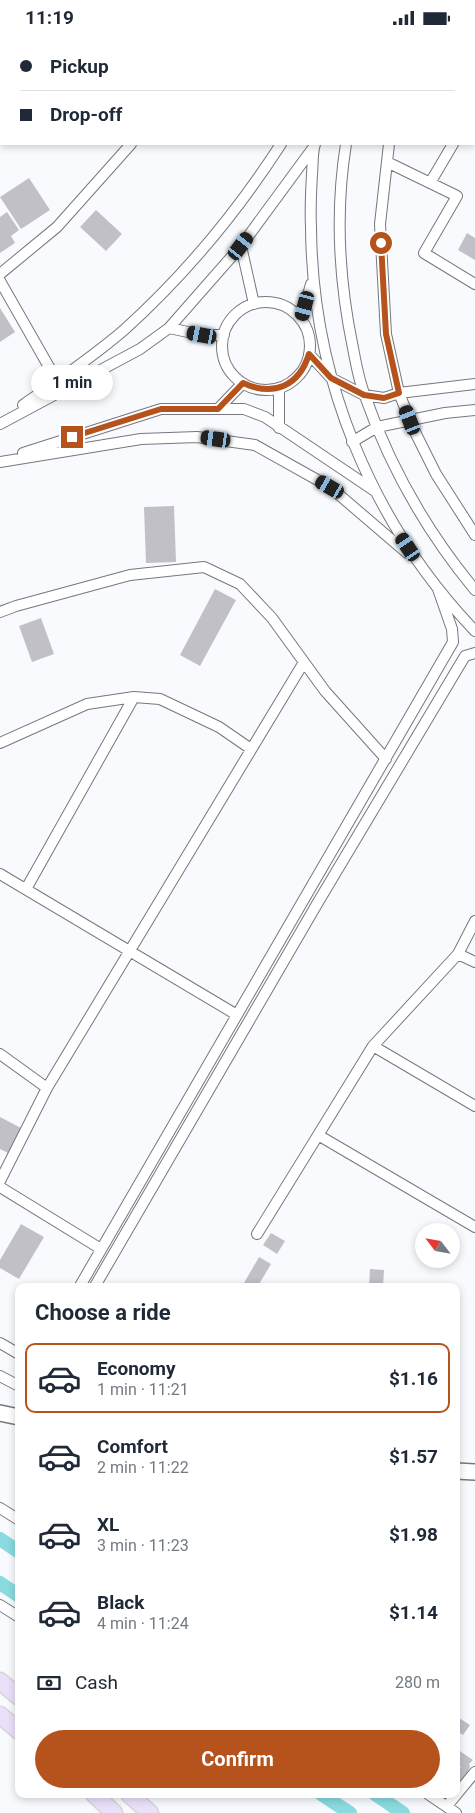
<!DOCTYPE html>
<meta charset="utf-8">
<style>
:root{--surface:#fff;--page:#f2f2f3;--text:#1f2937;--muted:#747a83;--line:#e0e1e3;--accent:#b6531d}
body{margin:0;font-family:Roboto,sans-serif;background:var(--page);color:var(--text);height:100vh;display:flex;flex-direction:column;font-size:19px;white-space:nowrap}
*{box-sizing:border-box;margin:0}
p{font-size:16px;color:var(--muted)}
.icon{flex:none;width:28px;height:28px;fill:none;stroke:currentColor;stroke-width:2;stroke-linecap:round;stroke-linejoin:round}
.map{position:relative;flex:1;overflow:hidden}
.details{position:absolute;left:15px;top:1248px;width:445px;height:515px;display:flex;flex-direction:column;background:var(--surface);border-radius:10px;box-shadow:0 2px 8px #0003}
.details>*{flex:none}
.guide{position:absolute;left:0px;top:0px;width:475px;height:110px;box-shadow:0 2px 8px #0003;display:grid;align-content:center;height:110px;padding:0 20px;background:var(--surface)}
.needle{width:32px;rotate:301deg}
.controls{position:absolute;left:415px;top:1188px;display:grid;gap:10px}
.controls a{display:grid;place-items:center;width:45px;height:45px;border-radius:50%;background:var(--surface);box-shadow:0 2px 8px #0003;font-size:25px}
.end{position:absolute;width:22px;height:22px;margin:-11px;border:6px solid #b6531d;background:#fff;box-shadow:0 0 0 2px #fff}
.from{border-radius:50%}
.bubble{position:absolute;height:35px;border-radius:18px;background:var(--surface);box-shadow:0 2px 8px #0003;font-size:16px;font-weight:700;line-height:35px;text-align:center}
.car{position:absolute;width:15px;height:30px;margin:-15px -8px;border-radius:6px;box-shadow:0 0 4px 1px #0007;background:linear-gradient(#222 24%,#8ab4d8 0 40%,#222 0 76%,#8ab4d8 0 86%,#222 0)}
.guide b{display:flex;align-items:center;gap:18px;height:48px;font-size:19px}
.guide b+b{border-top:1px solid var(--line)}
.guide i{width:12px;height:12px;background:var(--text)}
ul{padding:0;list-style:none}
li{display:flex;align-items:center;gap:15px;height:70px;margin:0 10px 8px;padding:0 10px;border:2px solid transparent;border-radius:10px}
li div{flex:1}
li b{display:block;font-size:19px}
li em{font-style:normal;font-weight:700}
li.active{border-color:var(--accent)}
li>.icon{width:45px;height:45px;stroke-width:1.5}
h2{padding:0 20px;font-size:22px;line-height:60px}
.pay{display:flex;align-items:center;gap:12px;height:55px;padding:0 20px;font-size:19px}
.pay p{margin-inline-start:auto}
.button{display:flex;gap:10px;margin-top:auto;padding:10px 20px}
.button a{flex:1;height:58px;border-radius:30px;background:var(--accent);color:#fff;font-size:20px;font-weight:700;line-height:58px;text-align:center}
.status{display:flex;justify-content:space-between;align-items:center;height:35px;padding:0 25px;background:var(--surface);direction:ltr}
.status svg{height:14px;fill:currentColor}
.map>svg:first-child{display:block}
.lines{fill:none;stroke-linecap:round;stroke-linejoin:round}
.canal{stroke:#89dbdf;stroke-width:14}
.building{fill:#c2c0c7}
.street-casing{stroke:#75787e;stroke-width:12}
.secondary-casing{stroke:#75787e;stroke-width:18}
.primary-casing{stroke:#d6d6d7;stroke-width:19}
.street{stroke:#fff;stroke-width:10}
.secondary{stroke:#fff;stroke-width:15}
.primary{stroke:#ebe0fa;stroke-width:16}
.route{stroke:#b6531d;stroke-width:6}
</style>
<div class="status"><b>11:19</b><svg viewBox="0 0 49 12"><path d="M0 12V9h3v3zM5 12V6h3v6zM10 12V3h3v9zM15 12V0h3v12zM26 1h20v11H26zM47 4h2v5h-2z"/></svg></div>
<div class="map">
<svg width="475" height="1778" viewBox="0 0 475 1778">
<rect width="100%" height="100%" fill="#f8fafe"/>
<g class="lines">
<path class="canal" d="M0,1504l19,13
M0,1548l19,13
M321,1759l29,19
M375,1759l28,19"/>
</g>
<path class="building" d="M29,143l21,32 -29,19 -21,-32z
M96,175l26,24 -16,17 -26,-24z
M7,177l12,18 -8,6 4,7 -15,10v-36z
M467,198l8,5v22l-17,-10z
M0,273l15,24 -15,10z
M174,471l2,56 -30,1 -2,-56z
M215,554l21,11 -36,66 -20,-11z
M41,583l13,36 -22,8 -13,-36z
M0,1082l21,11 -13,25 -8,-4z
M21,1189l23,13 -25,42 -19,-11v-8z
M271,1198l14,8 -8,13 -14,-9z
M259,1222l12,7 -13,22h-9l-5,-3z
M370,1234l14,1 -1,16h-14z
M456,1681l14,9 -7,10 -7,-4z
M457,1714l16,11 -4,4 1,2 -2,7 -7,8 -4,-3 1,-2 -2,-1v-6l3,1 2,-3 -5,-1z"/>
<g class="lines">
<defs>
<path id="street" d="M299,0l3,1
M71,1l1,-1
M193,1l1,-1
M322,1v-1
M341,1l1,-1
M373,1v-1
M422,1l1,-1
M0,6l1,1
M474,73l1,-2
M0,103l1,-1
M315,109c-3,9 -2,20 -3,30 -1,18 -2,35 -1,53 1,151 60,295 164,404
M346,109c-11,68 -7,137 7,204 3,16 6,33 12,48 25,71 62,136 110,194
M389,109l-9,80 6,110 13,59 14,35 23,46 39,61
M387,127l70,34 -33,57 51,31
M430,148l23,-39
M241,211l13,58
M0,239l57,-47 74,-83
M0,246l57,100
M222 311a44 44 0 1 1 88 0a44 44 0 1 1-88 0Z
M301,285l10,-36
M169,293l33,7h22
M309,319l22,24 33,17 20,3 15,-5 76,-9
M23,370c33,-23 71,-49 101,-75 61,-55 113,-118 157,-186
M218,374l25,-26
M0,389l140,-75 29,-21 72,-82 72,-98
M279,393v-40
M352,407l25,-15 68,-14 30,-3
M23,418l138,-44h83l21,8 110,74
M0,427l141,-23 56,-2 58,8 75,42 77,66
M0,577l16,-6 114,-31 74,-8 36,17 32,34 53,73 61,68
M0,708l87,-39 47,-7
M0,839l237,141
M26,854l108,-192 26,2 59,28 32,22
M458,919l17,8
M373,1011l102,60
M0,1019l47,34 -47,93
M47,1053l257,-426
M318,1100l157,92
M0,1152l101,62
M257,1199l116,-188 85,-92 17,-33
M80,1251l373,-644 -1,-13 -14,-40
M95,1251l222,-382 148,-248 10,-3
M0,1308l19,11
M0,1341l19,10
M0,1473l19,12
M0,1570l19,12
M428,1759l28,19
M447,1771l28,-34"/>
<path id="secondary" d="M0,1378l19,4
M456,1436l19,1"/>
<path id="primary" d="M0,1646l19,16
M0,1680l19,16
M94,1759l20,19
M129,1759l21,19"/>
</defs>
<use href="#street" class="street-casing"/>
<use href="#secondary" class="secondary-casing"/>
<use href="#primary" class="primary-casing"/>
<use href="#street" class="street"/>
<use href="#secondary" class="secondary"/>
<use href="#primary" class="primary"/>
</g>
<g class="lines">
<path class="route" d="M72,402l89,-28h57l25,-26c31,14 56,3 66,-29l22,24 33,17 20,3 15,-5 -13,-59 -5,-91"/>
</g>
</svg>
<div class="controls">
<a><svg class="needle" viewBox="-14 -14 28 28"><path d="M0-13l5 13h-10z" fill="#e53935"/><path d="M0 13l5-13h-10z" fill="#747a83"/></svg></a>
</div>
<i class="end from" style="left:381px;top:208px"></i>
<i class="end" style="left:72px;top:402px"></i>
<div class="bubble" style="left:31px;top:330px;width:82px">1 min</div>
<i class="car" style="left:241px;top:211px;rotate:37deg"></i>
<i class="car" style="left:305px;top:271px;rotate:195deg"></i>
<i class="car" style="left:202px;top:300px;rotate:281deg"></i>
<i class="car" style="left:410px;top:385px;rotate:339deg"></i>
<i class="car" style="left:216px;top:404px;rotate:278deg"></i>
<i class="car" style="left:330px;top:452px;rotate:300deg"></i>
<i class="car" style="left:408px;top:512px;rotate:326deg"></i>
<div class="guide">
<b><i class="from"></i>Pickup</b>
<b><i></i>Drop-off</b>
</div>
<section class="details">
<h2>Choose a ride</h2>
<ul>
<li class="active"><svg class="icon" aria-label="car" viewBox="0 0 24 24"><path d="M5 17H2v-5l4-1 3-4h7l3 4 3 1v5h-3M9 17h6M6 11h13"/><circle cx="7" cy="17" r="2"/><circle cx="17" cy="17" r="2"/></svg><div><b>Economy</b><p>1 min · 11:21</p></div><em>$1.16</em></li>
<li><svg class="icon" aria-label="car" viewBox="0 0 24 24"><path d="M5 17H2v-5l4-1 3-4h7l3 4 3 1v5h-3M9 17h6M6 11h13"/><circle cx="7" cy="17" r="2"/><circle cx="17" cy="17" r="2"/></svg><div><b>Comfort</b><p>2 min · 11:22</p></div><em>$1.57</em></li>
<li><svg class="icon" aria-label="car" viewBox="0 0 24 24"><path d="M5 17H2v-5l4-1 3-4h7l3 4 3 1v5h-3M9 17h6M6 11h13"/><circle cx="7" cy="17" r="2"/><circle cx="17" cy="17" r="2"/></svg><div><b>XL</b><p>3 min · 11:23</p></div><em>$1.98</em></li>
<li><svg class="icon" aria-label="car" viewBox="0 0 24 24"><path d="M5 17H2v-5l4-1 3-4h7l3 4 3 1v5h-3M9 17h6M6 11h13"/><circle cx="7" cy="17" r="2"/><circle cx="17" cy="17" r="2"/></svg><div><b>Black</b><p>4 min · 11:24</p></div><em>$1.14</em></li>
</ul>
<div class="pay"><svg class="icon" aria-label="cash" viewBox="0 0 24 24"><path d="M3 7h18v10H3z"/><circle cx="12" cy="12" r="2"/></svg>Cash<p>280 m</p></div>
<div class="button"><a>Confirm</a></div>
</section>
</div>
